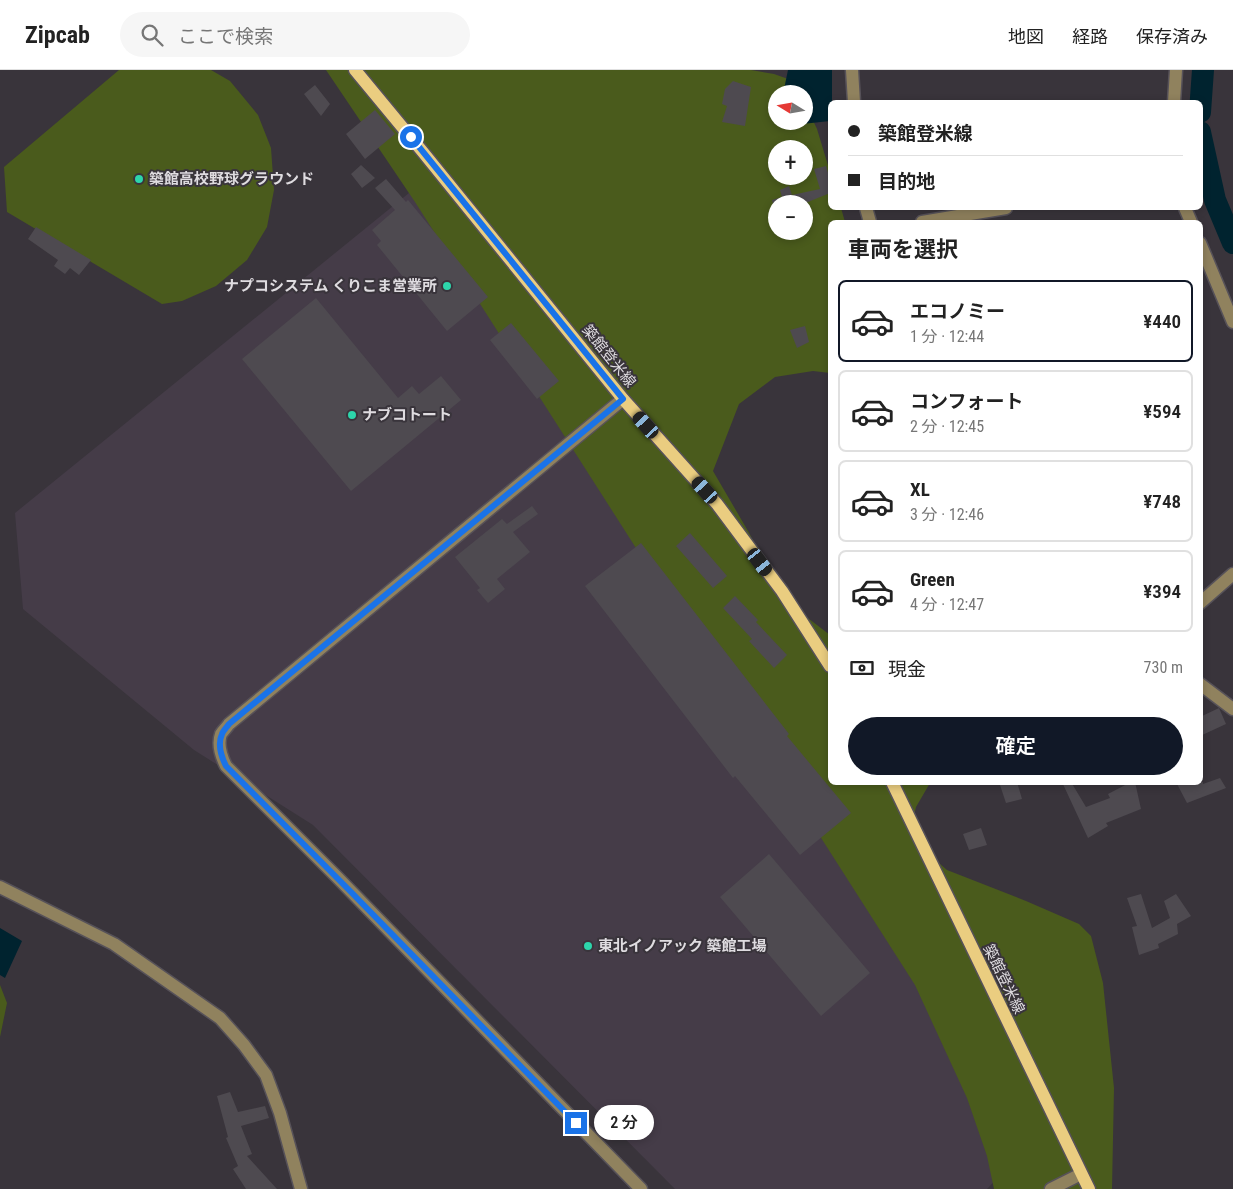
<!DOCTYPE html>
<html lang="ja">
<meta charset="utf-8">
<style>
:root{--surface:#fff;--page:#f6f6f6;--text:#222;--muted:#767676;--line:#e0e0e0;--accent:#111827}
body{margin:0;font-family:"Roboto Condensed","Noto Sans JP",sans-serif;background:var(--page);color:var(--text);height:100vh;display:flex;flex-direction:column;font-size:19px;white-space:nowrap}
*{box-sizing:border-box;margin:0}
p{font-size:16px;color:var(--muted)}
.icon{flex:none;width:28px;height:28px;fill:none;stroke:currentColor;stroke-width:2;stroke-linecap:round;stroke-linejoin:round}
.map{position:relative;flex:1;overflow:hidden}
.drawer{position:absolute;left:828px;top:150px;width:375px;height:565px;display:flex;flex-direction:column;background:var(--surface);border-radius:8px;box-shadow:0 2px 8px #0003}
.drawer>*{flex:none}
.guide{position:absolute;left:828px;top:30px;width:375px;height:110px;border-radius:8px;box-shadow:0 2px 8px #0003;display:grid;align-content:center;height:110px;padding:0 20px;background:var(--surface)}
.needle{width:32px;rotate:281deg}
.tools{position:absolute;left:768px;top:15px;display:grid;gap:10px}
.tools a{display:grid;place-items:center;width:45px;height:45px;border-radius:50%;background:var(--surface);box-shadow:0 2px 8px #0003;font-size:25px}
.end{position:absolute;width:22px;height:22px;margin:-11px;border:6px solid #1a73e8;background:#fff;box-shadow:0 0 0 2px #fff}
.from{border-radius:50%}
.bubble{position:absolute;height:35px;border-radius:18px;background:var(--surface);box-shadow:0 2px 8px #0003;font-size:16px;font-weight:600;line-height:35px;text-align:center}
.car{position:absolute;width:15px;height:30px;margin:-15px -8px;border-radius:6px;box-shadow:0 0 4px 1px #0007;background:linear-gradient(#222 24%,#8ab4d8 0 40%,#222 0 76%,#8ab4d8 0 86%,#222 0)}
.guide b{display:flex;align-items:center;gap:18px;height:48px;font-size:19px}
.guide b+b{border-top:1px solid var(--line)}
.guide i{width:12px;height:12px;background:var(--text)}
ul{padding:0;list-style:none}
li{display:flex;align-items:center;gap:15px;height:82px;margin:0 10px 8px;padding:0 10px;border:2px solid var(--line);border-radius:8px}
li div{flex:1}
li b{display:block;font-size:19px}
li em{font-style:normal;font-weight:600}
li.selected{border-color:var(--accent)}
li>.icon{width:45px;height:45px;stroke-width:1.5}
h2{padding:0 20px;font-size:22px;line-height:60px}
.pay{display:flex;align-items:center;gap:12px;height:55px;padding:0 20px;font-size:19px}
.pay p{margin-inline-start:auto}
.button{display:flex;gap:10px;margin-top:auto;padding:10px 20px}
.button a{flex:1;height:58px;border-radius:30px;background:var(--accent);color:#fff;font-size:20px;font-weight:600;line-height:58px;text-align:center}
header{display:flex;align-items:center;gap:30px;box-sizing:border-box;height:70px;padding:0 25px;background:var(--surface);border-bottom:1px solid var(--line)}
header strong{font-size:24px}
nav{display:flex;gap:28px;margin-inline-start:auto;font-size:18px}
.search{width:350px;height:45px;background:var(--page);display:flex;align-items:center;gap:12px;box-sizing:border-box;padding:0 18px;border-radius:28px;color:var(--muted);font-size:19px}
.map>svg:first-child{display:block}
.built{fill:#453c48}
.green{fill:#4a5b1c;fill-rule:evenodd}
.water{fill:#00232f}
.lines{fill:none;stroke-linecap:round;stroke-linejoin:round}
.river{stroke:#00232f;stroke-width:22}
.building{fill:#4e4a50}
.minor-casing{stroke:#575259;stroke-width:15}
.major-casing{stroke:#575259;stroke-width:15}
.minor{stroke:#90825e;stroke-width:12}
.major{stroke:#eacd80;stroke-width:12}
.route{stroke:#1a73e8;stroke-width:6}
.poi-dot{fill:#2dd5ab;stroke:#39343b;stroke-width:2}
.labels{text-anchor:middle;stroke-width:4;stroke-linejoin:round;paint-order:stroke}
.poi-label{font-size:15px;font-weight:bold;fill:#dfdce0;stroke:#39343b;text-anchor:start}
.street-label{font-size:15px;fill:#dfdce0;stroke:#39343b}
</style>
<header>
<strong>Zipcab</strong>
<div class="search"><svg class="icon" aria-label="search" viewBox="0 0 24 24"><circle cx="10" cy="10" r="6"/><path d="M15 15l6 6"/></svg>ここで検索</div>
<nav><a>地図</a><a>経路</a><a>保存済み</a></nav>
</header>
<div class="map">
<svg width="1233" height="1119" viewBox="0 0 1233 1119">
<rect width="100%" height="100%" fill="#39343b"/>
<path class="built" d="M425,110l405,602 207,355 -50,52h-312l-362,-364 -119,-75 -171,-141 -8,-96z"/>
<path class="green" d="M119,0h92l19,11 28,34 13,33 3,42 -7,37 -20,33 -31,26 -34,15 -20,3 -155,-92 -3,-45z
M326,0h425l23,4 17,6 9,14h-24v27h28v-20l13,28 13,43v36h11l4,14h-15v151l-17,-2 -38,6 -36,27 -26,67 35,60 39,71 43,33v147l100,1 -14,24 -4,17 11,25 24,21 79,31 53,23 12,12 12,47 11,105 -2,101h-118l-7,-33 -20,-58 -52,-113 -500,-783zM776,79h28v27h-28zM776,134h28v27h-28z
M0,915l7,18 -7,34z"/>
<path class="water" d="M788,0h44v32h-2v19l-28,3 -5,-3h7v-27h-21z
M0,858l22,13 -17,37 -5,-3z"/>
<g class="lines">
<path class="river" d="M1200,42l3,-42
M1200,62l15,68 18,43"/>
</g>
<path class="building" d="M733,11l18,6 -6,39 -23,-4 5,-16 -5,-2 3,-15z
M315,15l15,19 -9,12 -17,-22z
M375,40l20,24 -30,25 -19,-25z
M361,95l14,13 -13,10 -11,-14z
M826,96l4,13v14l-27,11h-30l-1,-4 10,-3 -2,-7 9,-4 3,9 28,-6 -6,-20z
M386,109l20,23 2,-2 80,97 -41,34 -70,-86 4,-4 -9,-11 23,-20 -20,-22z
M36,157l55,33 -12,15 -9,-7 -5,6 -11,-8 4,-6 -30,-21z
M316,228l82,100 14,-12 7,8 22,-18 20,24 -110,91 -109,-132z
M511,253l48,58 -22,18 -47,-59z
M805,256l4,16 -12,6 -7,-18z
M532,436l6,8 -25,18 17,20 -33,27 8,10 -17,14 -11,-13 3,-2 -25,-31 47,-38 5,5z
M690,463l37,43 -14,12 -37,-42z
M641,473l148,191 -2,2 64,77 -51,42 -65,-79 -2,2 -148,-192z
M735,526l23,24 -2,2 31,33 -13,13 -25,-27 3,-2 -29,-31z
M1219,638l7,16 -26,12v-19z
M1220,708l6,10 -39,15 -11,-21h27v2z
M999,712h18l5,17 -16,4z
M1062,712h9l15,25 24,-9 -2,-4 23,-12h4l6,27 -35,14 2,3 -20,12z
M981,758l6,17 -18,5 -6,-16z
M769,784l101,119 -49,43 -101,-119z
M1141,824l11,34 18,-10 -6,-17 12,-7 15,22 -14,8 1,10 -20,10 1,4 -20,7 -7,-28 5,-1 -10,-28z
M230,1022l8,20 27,-6 4,12 -28,8 11,28 -5,2 30,33h-31l-13,-20 5,-3 -12,-28 2,-1 -11,-41z"/>
<g class="lines">
<defs>
<path id="minor" d="M852,0l2,32
M1174,32l2,-32
M866,138l4,14
M1185,138l6,14
M922,152l84,-14
M1200,173l33,79
M623,329l-394,325c-2,3 -6,7 -8,10 -4,11 0,22 5,32l112,112 303,311
M1200,533l33,-29
M1200,614l33,25
M0,817l114,57 106,74 24,27 22,30 14,38 21,76
M1051,1119l30,-15"/>
<path id="major" d="M355,0l67,81 201,248 94,105 65,87 48,75
M892,712l197,407"/>
</defs>
<use href="#minor" class="minor-casing"/>
<use href="#major" class="major-casing"/>
<use href="#minor" class="minor"/>
<use href="#major" class="major"/>
</g>
<g class="lines">
<path class="route" d="M411,67l212,262 -394,325c-2,3 -6,7 -7,10 -5,11 -1,22 4,32l126,127 224,230"/>
</g>
<g class="poi-dot">
<circle cx="139" cy="109" r="5"/>
<circle cx="447" cy="216" r="5"/>
<circle cx="352" cy="345" r="5"/>
<circle cx="588" cy="876" r="5"/>
</g>
<g class="labels">
<g class="poi-label">
<text x="149" y="114">築館高校野球グラウンド</text>
<text x="437" y="221" text-anchor="end">ナプコシステム くりこま営業所</text>
<text x="362" y="350">ナブコトート</text>
<text x="598" y="881">東北イノアック 築館工場</text>
</g>
<g class="street-label">
<text transform="translate(609 286) rotate(51)" y="5">築館登米線</text>
<text transform="translate(1004 909) rotate(64)" y="5">築館登米線</text>
</g>
</g>
</svg>
<div class="tools">
<a><svg class="needle" viewBox="-14 -14 28 28"><path d="M0-13l5 13h-10z" fill="#e53935"/><path d="M0 13l5-13h-10z" fill="#767676"/></svg></a>
<a>+</a>
<a>−</a>
</div>
<i class="end from" style="left:411px;top:67px"></i>
<i class="end" style="left:576px;top:1053px"></i>
<div class="bubble" style="left:594px;top:1035px;width:60px">2 分</div>
<i class="car" style="left:646px;top:355px;rotate:318deg"></i>
<i class="car" style="left:705px;top:420px;rotate:318deg"></i>
<i class="car" style="left:760px;top:492px;rotate:143deg"></i>
<div class="guide">
<b><i class="from"></i>築館登米線</b>
<b><i></i>目的地</b>
</div>
<section class="drawer">
<h2>車両を選択</h2>
<ul>
<li class="selected"><svg class="icon" aria-label="car" viewBox="0 0 24 24"><path d="M5 17H2v-5l4-1 3-4h7l3 4 3 1v5h-3M9 17h6M6 11h13"/><circle cx="7" cy="17" r="2"/><circle cx="17" cy="17" r="2"/></svg><div><b>エコノミー</b><p>1 分 · 12:44</p></div><em>¥440</em></li>
<li><svg class="icon" aria-label="car" viewBox="0 0 24 24"><path d="M5 17H2v-5l4-1 3-4h7l3 4 3 1v5h-3M9 17h6M6 11h13"/><circle cx="7" cy="17" r="2"/><circle cx="17" cy="17" r="2"/></svg><div><b>コンフォート</b><p>2 分 · 12:45</p></div><em>¥594</em></li>
<li><svg class="icon" aria-label="car" viewBox="0 0 24 24"><path d="M5 17H2v-5l4-1 3-4h7l3 4 3 1v5h-3M9 17h6M6 11h13"/><circle cx="7" cy="17" r="2"/><circle cx="17" cy="17" r="2"/></svg><div><b>XL</b><p>3 分 · 12:46</p></div><em>¥748</em></li>
<li><svg class="icon" aria-label="car" viewBox="0 0 24 24"><path d="M5 17H2v-5l4-1 3-4h7l3 4 3 1v5h-3M9 17h6M6 11h13"/><circle cx="7" cy="17" r="2"/><circle cx="17" cy="17" r="2"/></svg><div><b>Green</b><p>4 分 · 12:47</p></div><em>¥394</em></li>
</ul>
<div class="pay"><svg class="icon" aria-label="cash" viewBox="0 0 24 24"><path d="M3 7h18v10H3z"/><circle cx="12" cy="12" r="2"/></svg>現金<p>730 m</p></div>
<div class="button"><a>確定</a></div>
</section>
</div>
